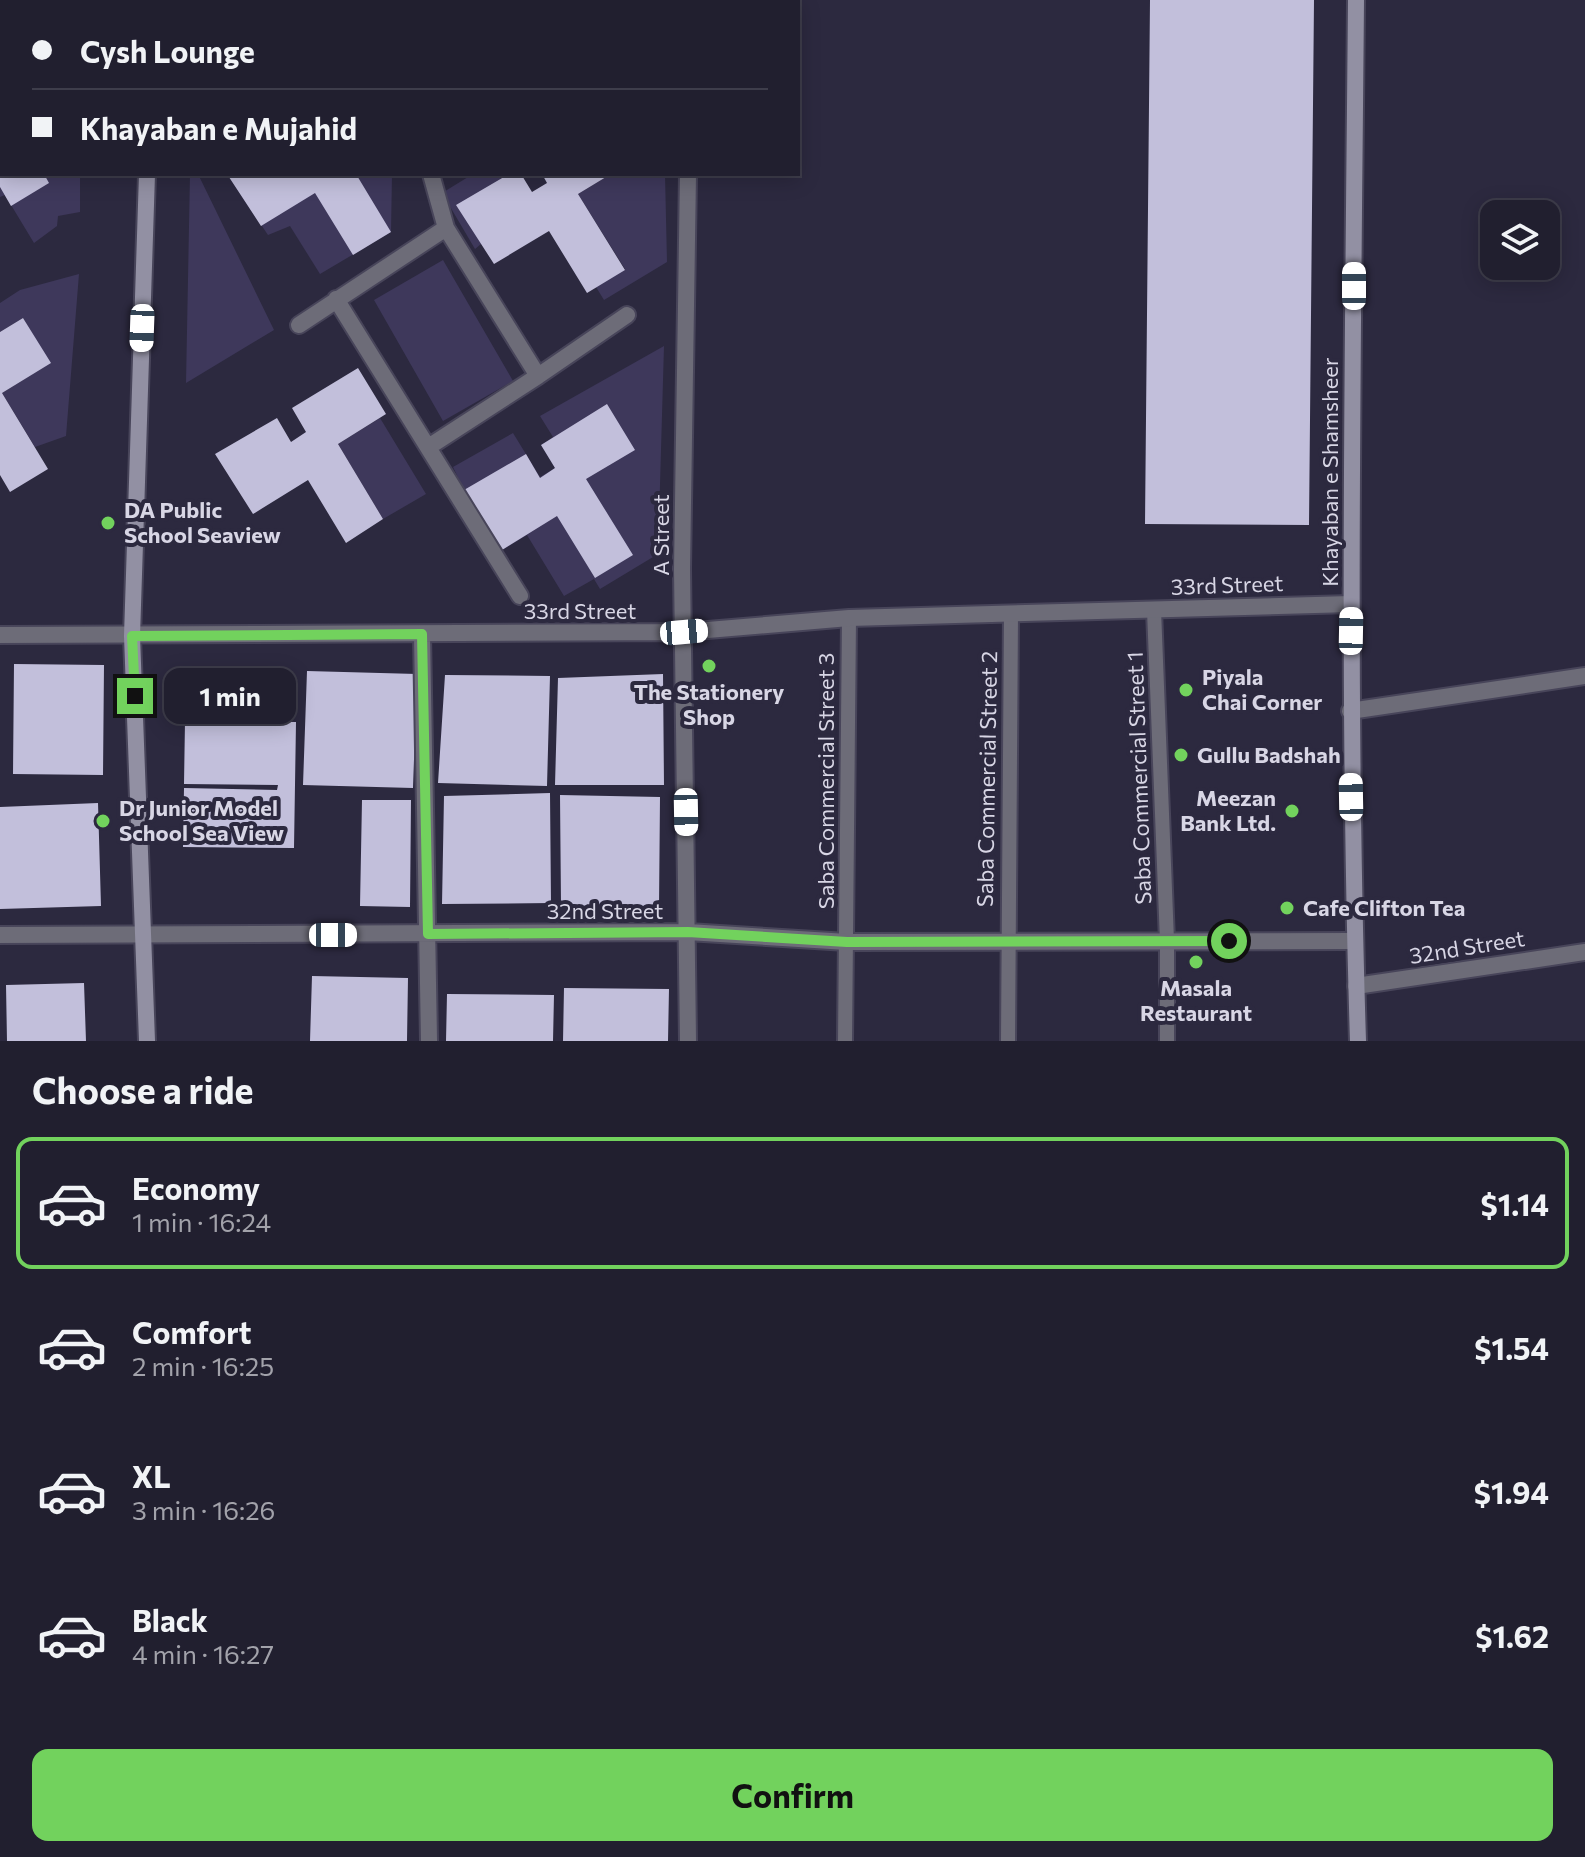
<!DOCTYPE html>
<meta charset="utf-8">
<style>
:root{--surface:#211f2f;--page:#292737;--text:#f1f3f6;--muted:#a2a2aa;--line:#3e3d4b;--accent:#72d25d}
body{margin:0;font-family:Commissioner,sans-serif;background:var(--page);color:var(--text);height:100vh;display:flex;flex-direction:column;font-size:30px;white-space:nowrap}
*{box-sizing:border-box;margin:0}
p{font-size:26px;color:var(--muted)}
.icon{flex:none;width:44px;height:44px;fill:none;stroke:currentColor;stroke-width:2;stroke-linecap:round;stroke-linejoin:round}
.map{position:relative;height:1041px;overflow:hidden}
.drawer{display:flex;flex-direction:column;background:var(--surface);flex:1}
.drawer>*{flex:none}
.guide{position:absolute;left:0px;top:0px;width:800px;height:176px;box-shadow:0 4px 20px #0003,0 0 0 2px var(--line);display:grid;align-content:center;height:176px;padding:0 32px;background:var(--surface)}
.tools{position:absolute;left:1480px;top:200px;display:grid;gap:16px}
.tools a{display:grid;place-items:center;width:80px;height:80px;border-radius:16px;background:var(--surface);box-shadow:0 4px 20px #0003,0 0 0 2px var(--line);font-size:40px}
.end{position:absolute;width:36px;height:36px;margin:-18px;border:10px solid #72d25d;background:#111;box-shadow:0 0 0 4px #111}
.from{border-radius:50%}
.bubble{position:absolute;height:56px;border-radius:16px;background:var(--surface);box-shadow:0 4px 20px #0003,0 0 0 2px var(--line);font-size:26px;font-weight:700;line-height:56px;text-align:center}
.car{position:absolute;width:24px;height:48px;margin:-24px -12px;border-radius:10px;box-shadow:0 0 6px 2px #0007;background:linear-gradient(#fff 24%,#345 0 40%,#fff 0 76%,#345 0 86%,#fff 0)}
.guide b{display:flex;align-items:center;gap:28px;height:76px;font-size:30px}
.guide b+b{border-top:2px solid var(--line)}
.guide i{width:20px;height:20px;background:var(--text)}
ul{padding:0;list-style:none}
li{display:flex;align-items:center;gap:24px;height:132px;margin:0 16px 12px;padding:0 16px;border:4px solid transparent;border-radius:16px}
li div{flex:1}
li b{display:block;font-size:30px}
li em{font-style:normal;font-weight:700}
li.on{border-color:var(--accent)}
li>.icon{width:72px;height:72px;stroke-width:1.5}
h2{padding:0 32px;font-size:36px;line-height:96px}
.button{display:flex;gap:16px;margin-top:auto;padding:16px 32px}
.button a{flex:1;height:92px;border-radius:16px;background:var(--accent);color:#111;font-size:32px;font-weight:700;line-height:92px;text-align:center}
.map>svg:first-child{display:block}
.green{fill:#3e385b}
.building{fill:#c2bfdb}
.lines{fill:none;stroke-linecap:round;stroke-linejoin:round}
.lane-casing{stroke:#48455a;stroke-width:18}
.street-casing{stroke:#48455a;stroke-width:20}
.secondary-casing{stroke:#48455a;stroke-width:20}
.lane{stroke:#6d6c78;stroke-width:14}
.street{stroke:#6d6c78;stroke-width:16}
.secondary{stroke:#9290a3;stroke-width:16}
.route{stroke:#72d25d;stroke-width:10}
.poi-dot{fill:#72d25d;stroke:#2c293f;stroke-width:3}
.labels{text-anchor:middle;stroke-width:8;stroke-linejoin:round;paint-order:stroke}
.street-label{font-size:22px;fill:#d8d6e5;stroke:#2c293f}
.poi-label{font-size:22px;font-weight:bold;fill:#d8d6e5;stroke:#2c293f;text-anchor:start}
</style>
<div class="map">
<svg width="1585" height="1041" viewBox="0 0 1585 1041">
<rect width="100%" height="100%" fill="#2c293f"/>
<path class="green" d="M2,18v156h78v38l-22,4 -1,10 -23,17 -29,-48 -5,2z
M190,174h8l76,156 -88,53z
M227,174h165l-1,58 -71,42 -30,-48 -22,9z
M473,174h42l-34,70 -6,5 -33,-56z
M611,174h54l2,88 -63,38 -8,-13 29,-18 -47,-75z
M443,260l70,121 -70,40 -69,-121z
M79,274l-13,162 -31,11 -33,-54 48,-30 -27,-45 -23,14v-29l20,-13z
M664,346l-6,208 -58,35 -6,-10 -30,17 -37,-61 -25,15 -38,-60 -11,-23 60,-34 27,44 15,-9 -14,-23 12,-8 -13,-21z
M380,418l46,76 -43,25 -45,-75z"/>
<path class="building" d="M1150,0h164l-5,525 -164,-1z
M0,174h44l5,9 -38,23 -11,-19z
M227,174h129l35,58 -38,23 -38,-62 -54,33z
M509,174h12l11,18 15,-9 -5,-9h69l-33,20 47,76 -38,23 -38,-62 -55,33 -38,-59z
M23,318l28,45 -49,30 46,76 -38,23 -10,-17v-143z
M358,368l28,46 -48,30 45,75 -37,24 -38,-63 -55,34 -38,-60 62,-36 14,24 15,-10 -14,-24z
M607,404l28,46 -49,29 47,76 -38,23 -38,-62 -55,34 -38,-60 62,-36 14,24 15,-10 -14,-23z
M14,664l90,1 -1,110 -90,-1z
M307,671l110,3 -4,114 -110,-3z
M663,674l1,111h-109l3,-107z
M445,675l105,1 -3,110 -109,-3z
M185,721l111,1 -2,126 -111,-1 1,-59 93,2 1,-5 -94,-1z
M550,793l1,110 -109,1 2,-108z
M560,795l100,2 -1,111 -98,-3z
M362,800h49l-1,107 -50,-1z
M98,803l3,103 -101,3v-102z
M312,976l96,2 -1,63h-97z
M84,983l2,58h-79l-1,-56z
M564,988l105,1 -1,52h-105z
M447,994l107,1 -1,46h-107z"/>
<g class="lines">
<defs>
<path id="lane" d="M1154,610l13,331v100
M845,1041l4,-423
M1008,1041l3,-428"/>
<path id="street" d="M691,2v-2
M336,299l184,297
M299,325l147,-97 -15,-54
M538,376l89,-61
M430,446l108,-70 -92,-148
M422,634l7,407
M0,635l684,-3 165,-14 502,-14
M1350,711l235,-35
M0,935l688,-3 159,10 506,-1
M1356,986l229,-34
M688,1041l-6,-472 6,-395"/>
<path id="secondary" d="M1356,0c-3,347 -9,694 2,1041
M148,2v-2
M147,174l-15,462 15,405"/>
</defs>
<use href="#lane" class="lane-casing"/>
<use href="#street" class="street-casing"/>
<use href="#secondary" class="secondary-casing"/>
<use href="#lane" class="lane"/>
<use href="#street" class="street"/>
<use href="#secondary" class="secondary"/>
</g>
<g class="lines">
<path class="route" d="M135,696l-3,-60 290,-2 6,300 260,-2 159,10 382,-1"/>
</g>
<g class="poi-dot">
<circle cx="108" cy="523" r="8"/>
<circle cx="709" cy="666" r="8"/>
<circle cx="1186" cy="690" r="8"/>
<circle cx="1181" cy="755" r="8"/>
<circle cx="1292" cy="811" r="8"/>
<circle cx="103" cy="821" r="8"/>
<circle cx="1287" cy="908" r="8"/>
<circle cx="1196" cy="962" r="8"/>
</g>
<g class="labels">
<g class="street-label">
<text transform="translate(1330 472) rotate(-90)" y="8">Khayaban e Shamsheer</text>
<text transform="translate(661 535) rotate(-90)" y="8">A Street</text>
<text transform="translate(1227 585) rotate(-2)" y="8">33rd Street</text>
<text x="580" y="619">33rd Street</text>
<text transform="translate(1139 778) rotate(-92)" y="8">Saba Commercial Street 1</text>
<text transform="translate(987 779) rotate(-89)" y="8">Saba Commercial Street 2</text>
<text transform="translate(826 781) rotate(-90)" y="8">Saba Commercial Street 3</text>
<text x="605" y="919">32nd Street</text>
<text transform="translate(1467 947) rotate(-9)" y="8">32nd Street</text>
</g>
<g class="poi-label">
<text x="124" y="518">DA Public<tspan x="124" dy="25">School Seaview</tspan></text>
<text x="1202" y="685">Piyala<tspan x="1202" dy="25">Chai Corner</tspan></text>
<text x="709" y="700" text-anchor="middle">The Stationery<tspan x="709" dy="25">Shop</tspan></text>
<text x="1197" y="763">Gullu Badshah</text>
<text x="1276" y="806" text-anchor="end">Meezan<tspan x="1276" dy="25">Bank Ltd.</tspan></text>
<text x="119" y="816">Dr Junior Model<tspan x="119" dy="25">School Sea View</tspan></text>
<text x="1303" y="916">Cafe Clifton Tea</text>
<text x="1196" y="996" text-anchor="middle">Masala<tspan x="1196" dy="25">Restaurant</tspan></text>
</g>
</g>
</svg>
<div class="tools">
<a><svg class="icon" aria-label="layers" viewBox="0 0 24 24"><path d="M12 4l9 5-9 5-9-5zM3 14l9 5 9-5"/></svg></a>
</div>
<i class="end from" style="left:1229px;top:941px"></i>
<i class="end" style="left:135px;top:696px"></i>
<div class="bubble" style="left:164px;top:668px;width:132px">1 min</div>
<i class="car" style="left:1354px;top:286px;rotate:0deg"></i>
<i class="car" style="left:142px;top:328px;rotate:182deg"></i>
<i class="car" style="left:1351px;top:631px;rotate:1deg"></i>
<i class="car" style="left:684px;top:632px;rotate:85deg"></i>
<i class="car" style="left:1351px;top:797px;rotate:359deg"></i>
<i class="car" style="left:686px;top:812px;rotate:179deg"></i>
<i class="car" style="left:333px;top:935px;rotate:90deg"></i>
<div class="guide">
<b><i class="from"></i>Cysh Lounge</b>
<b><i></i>Khayaban e Mujahid</b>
</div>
</div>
<section class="drawer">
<h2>Choose a ride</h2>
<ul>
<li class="on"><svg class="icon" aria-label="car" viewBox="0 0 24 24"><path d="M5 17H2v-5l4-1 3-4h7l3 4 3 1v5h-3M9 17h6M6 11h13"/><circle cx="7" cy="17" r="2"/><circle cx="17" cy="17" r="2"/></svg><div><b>Economy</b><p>1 min · 16:24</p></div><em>$1.14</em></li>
<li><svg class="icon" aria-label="car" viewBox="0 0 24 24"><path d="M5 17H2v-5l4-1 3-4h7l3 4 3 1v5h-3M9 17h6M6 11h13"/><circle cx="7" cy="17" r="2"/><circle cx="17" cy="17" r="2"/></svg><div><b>Comfort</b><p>2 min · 16:25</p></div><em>$1.54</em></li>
<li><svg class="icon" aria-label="car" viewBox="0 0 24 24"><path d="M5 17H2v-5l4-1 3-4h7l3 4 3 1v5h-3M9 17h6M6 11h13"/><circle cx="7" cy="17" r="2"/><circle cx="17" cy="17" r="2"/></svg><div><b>XL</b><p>3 min · 16:26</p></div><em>$1.94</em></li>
<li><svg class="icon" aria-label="car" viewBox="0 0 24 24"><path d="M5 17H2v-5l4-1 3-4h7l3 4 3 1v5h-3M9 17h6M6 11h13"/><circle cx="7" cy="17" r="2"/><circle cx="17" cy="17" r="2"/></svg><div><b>Black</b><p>4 min · 16:27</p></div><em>$1.62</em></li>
</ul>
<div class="button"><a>Confirm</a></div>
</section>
